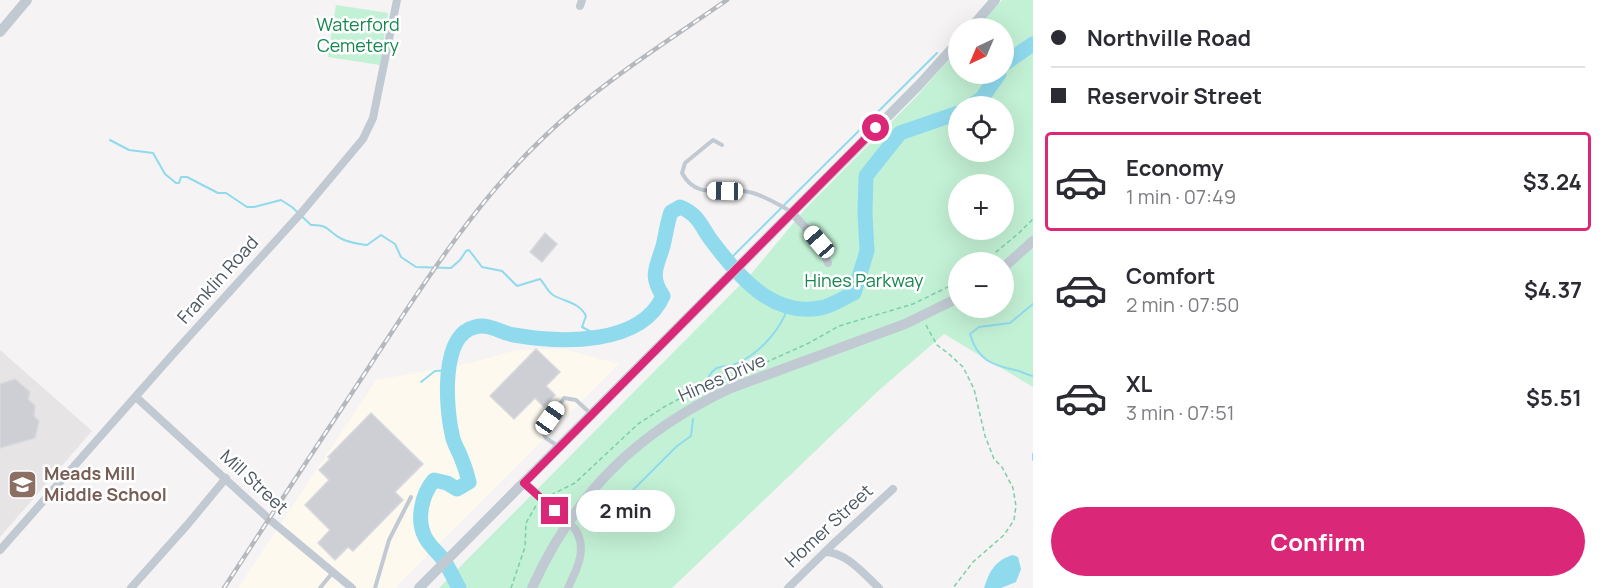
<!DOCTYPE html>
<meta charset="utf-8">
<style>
:root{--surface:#fff;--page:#f7f7f7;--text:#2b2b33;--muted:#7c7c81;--line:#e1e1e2;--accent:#db2777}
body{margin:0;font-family:Manrope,sans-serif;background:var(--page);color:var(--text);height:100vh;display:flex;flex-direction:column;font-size:22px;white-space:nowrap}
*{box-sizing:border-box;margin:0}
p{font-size:20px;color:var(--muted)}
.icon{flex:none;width:33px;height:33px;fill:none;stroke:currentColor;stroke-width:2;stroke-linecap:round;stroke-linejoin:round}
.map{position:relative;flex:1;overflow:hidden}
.sheet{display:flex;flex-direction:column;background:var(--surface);width:570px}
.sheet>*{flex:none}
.hud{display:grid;align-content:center;height:132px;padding:0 18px;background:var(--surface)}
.needle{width:39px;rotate:224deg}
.tools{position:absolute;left:948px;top:18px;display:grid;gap:12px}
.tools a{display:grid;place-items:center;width:66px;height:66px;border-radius:50%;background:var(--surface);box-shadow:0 6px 24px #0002;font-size:30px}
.end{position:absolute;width:27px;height:27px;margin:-14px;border:8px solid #db2777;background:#fff;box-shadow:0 0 0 3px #fff}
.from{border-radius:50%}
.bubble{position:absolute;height:42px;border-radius:21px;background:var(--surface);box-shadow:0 6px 24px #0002;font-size:20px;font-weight:700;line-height:42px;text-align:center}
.car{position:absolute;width:18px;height:36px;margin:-18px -9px;border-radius:8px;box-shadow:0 0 4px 2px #0007;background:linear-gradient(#fff 24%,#345 0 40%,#fff 0 76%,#345 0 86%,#fff 0)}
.hud b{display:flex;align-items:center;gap:21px;height:57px;font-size:22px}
.hud b+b{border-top:2px solid var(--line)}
.hud i{width:15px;height:15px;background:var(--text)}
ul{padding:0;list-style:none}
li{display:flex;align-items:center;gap:18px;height:99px;margin:0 12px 9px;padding:0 6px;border:3px solid transparent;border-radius:6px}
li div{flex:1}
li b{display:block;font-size:22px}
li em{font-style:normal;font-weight:700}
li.current{border-color:var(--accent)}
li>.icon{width:54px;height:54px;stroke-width:1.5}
.button{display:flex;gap:12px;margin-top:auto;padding:12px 18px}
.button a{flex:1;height:69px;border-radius:36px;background:var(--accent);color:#fff;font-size:24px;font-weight:700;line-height:69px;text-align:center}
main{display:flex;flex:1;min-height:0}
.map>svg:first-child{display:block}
.commercial{fill:#fdf9ef}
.education{fill:#e6e4e5}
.green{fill:#c3f1d5;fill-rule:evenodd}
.water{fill:#90daee}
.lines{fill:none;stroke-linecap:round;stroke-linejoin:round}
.stream{stroke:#90daee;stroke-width:2}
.river{stroke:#90daee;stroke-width:15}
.building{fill:#cdcfd5;stroke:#d7d9de;stroke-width:1.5}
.path{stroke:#7ad0a6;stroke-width:1.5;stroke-dasharray:4.5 3;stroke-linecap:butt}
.service{stroke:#c1cad2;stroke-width:4}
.minor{stroke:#c1cad2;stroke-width:8}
.tertiary{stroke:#c1cad2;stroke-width:10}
.rail-casing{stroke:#b5b8bd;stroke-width:4.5}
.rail{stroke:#fff;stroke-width:2;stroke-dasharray:7;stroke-linecap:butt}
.route{stroke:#db2777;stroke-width:8}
.labels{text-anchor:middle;stroke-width:5;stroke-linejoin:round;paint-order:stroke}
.park-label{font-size:18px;fill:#17864f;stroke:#fff}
.street-label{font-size:18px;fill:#4a5661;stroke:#fff}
.education-label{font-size:18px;font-weight:bold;fill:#785e54;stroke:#fff;text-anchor:start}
</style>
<main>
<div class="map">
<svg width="1033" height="588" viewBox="0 0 1033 588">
<rect width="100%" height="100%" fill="#f5f3f3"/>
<path class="commercial" d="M564,349l55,15 -224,224h-157l138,-208 99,-18 41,-12z"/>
<path class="education" d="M0,350l92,81 -92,106z"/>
<path class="green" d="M1002,0h31v387l-89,-53 -67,58 -205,196h-233l313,-315 53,-64 112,-113 41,-47v25h46v-46h-28zM958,106h46v46h-46zM958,184h46v46h-46zM958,262h46v46h-46z
M336,5l52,8 -8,52 -52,-8z"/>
<path class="water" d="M1013,555l5,2 3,12 -5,13 -15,6h-17c5,-16 11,-28 29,-33z"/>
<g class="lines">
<path class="stream" d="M110,140l19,10 24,3 12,21 11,9h3l2,-6h6l31,16h8l21,14h7l27,-7 11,7 19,18c18,-1 17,7 31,14 8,4 17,5 25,6l14,-10 14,9 6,13 15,10 35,1 9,-8 6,-9 3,-1 13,17 20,4 15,15 23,-7c5,5 7,12 13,16 12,7 26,7 33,21l-4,11 19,10
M728,261l209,-208
M1033,304l-23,19 -31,4 -9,7c7,25 21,31 45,36 7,1 11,5 18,6
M707,380c10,-20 17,-10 31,-17 22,-10 43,-34 50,-56
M421,382l14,-11 14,-1
M1033,454v6
M589,517l6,5 8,-2 74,-74 14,-10 2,-17"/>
<path class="river" d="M1004,64l29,-20
M971,106l11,-8 17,-24
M459,588c-5,-9 -10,-20 -16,-29 -6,-7 -14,-14 -18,-22 -9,-18 -3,-43 9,-57l13,3 10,6 12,-7c-2,-8 -4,-15 -7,-22 -3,-9 -9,-17 -10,-26 -6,-26 -12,-99 23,-107 14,-4 26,6 39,8 47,8 127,11 149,-39 -14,-21 -6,-29 0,-50 3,-12 4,-23 8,-34l9,-5c18,7 21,19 31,33 27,35 60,77 109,68 12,-2 23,-10 34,-15l13,-42 -2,-38 1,-37 34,-43 58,-20"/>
</g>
<path class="building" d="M545,233l12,11 -15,18 -12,-10z
M536,349l24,23 -14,14 9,9 -11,12 -9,-9 -21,21 -24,-23z
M15,379l15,13 -2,7 7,7 -1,10 5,5 -4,17 -35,10v-64z
M371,413l52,51 -28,28 8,8 -50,51 -5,-4 -13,13 -17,-17 12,-13 -25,-25 24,-25 -10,-10 11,-11 -2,-2z"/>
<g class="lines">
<path class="path" d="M984,262l35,-29 14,-14
M926,325l11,20 12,9 14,13 11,22 11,47 9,23 8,8 11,21 3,18 -2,14 -10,15 -31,27 -20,26
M551,495l24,-12 63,-59 26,-17 30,-16 66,-26 49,-22 30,-17 74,-22 45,-22
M511,588l14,-41 1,-24 11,-19"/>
<path class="service" d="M722,145l-9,-5 -28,23 -3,10c15,28 40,14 67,19 15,3 30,13 43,20
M559,447l-13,-9 -4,-7 22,-33 12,2 14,13
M320,588l13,-16
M375,588l14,-48 22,-43"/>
<path class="minor" d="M580,6l2,-6
M792,213l27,29 9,21
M136,397l133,122 83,69
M524,482l51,47c13,20 2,40 -7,59
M0,550l174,-197 128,-141 61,-73 10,-21 24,-118
M825,552c21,0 39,22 54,36
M131,588l57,-64 38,-46
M788,588l45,-44 60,-55"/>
<path class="tertiary" d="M971,28l24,-28
M0,32l27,-32
M1004,267l29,-26
M419,588l500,-503 39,-43
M532,588c43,-95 105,-156 199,-200l174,-64 53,-26"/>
<defs>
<path id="rail" d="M224,588c48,-74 96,-147 145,-221 53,-81 105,-164 176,-231 54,-52 120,-93 182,-136"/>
</defs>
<use href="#rail" class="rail-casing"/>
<use href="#rail" class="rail"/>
</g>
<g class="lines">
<path class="route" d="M555,511l-31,-28 352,-355"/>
</g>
<defs>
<symbol id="school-square" viewBox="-11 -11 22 22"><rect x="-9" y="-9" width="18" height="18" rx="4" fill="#8d6e63" stroke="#fff"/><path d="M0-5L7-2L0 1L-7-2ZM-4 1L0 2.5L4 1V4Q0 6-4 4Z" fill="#fff"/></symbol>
</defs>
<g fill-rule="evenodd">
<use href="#school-square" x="6" y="468" width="33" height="33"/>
</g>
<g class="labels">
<g class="park-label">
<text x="358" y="31">Waterford<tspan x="358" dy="21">Cemetery</tspan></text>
<text x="864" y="287">Hines Parkway</text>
</g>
<g class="street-label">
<text transform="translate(218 280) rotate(-48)" y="6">Franklin Road</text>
<text transform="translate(722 378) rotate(-24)" y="6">Hines Drive</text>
<text transform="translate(254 482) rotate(43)" y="6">Mill Street</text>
<text transform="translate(829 526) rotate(-43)" y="6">Homer Street</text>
</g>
<g class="education-label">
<text x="44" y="480">Meads Mill<tspan x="44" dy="21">Middle School</tspan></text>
</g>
</g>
</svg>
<div class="tools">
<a><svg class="needle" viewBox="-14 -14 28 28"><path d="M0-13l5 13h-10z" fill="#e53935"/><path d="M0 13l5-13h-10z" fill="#7c7c81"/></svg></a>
<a><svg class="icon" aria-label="locate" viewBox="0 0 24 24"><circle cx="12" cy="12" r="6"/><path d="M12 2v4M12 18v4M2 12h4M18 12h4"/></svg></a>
<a>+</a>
<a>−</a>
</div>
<i class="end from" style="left:876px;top:128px"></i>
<i class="end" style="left:555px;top:511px"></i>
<div class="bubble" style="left:576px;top:490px;width:99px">2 min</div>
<i class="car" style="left:725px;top:191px;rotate:271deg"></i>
<i class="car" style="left:819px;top:242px;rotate:319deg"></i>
<i class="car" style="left:550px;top:418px;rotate:35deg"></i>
</div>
<section class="sheet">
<div class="hud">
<b><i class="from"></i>Northville Road</b>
<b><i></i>Reservoir Street</b>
</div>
<ul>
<li class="current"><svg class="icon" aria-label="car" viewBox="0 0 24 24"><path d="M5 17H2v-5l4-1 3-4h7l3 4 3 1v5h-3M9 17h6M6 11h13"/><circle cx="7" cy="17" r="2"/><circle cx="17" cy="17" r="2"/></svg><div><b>Economy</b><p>1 min · 07:49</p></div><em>$3.24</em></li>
<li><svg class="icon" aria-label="car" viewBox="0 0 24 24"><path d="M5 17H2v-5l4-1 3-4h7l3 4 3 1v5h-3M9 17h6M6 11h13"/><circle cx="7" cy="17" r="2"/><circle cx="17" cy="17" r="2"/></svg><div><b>Comfort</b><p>2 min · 07:50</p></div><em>$4.37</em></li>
<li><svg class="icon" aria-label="car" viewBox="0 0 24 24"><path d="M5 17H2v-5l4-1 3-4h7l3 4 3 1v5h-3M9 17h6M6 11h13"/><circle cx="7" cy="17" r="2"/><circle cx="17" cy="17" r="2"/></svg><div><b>XL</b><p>3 min · 07:51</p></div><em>$5.51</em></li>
</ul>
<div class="button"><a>Confirm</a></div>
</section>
</main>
